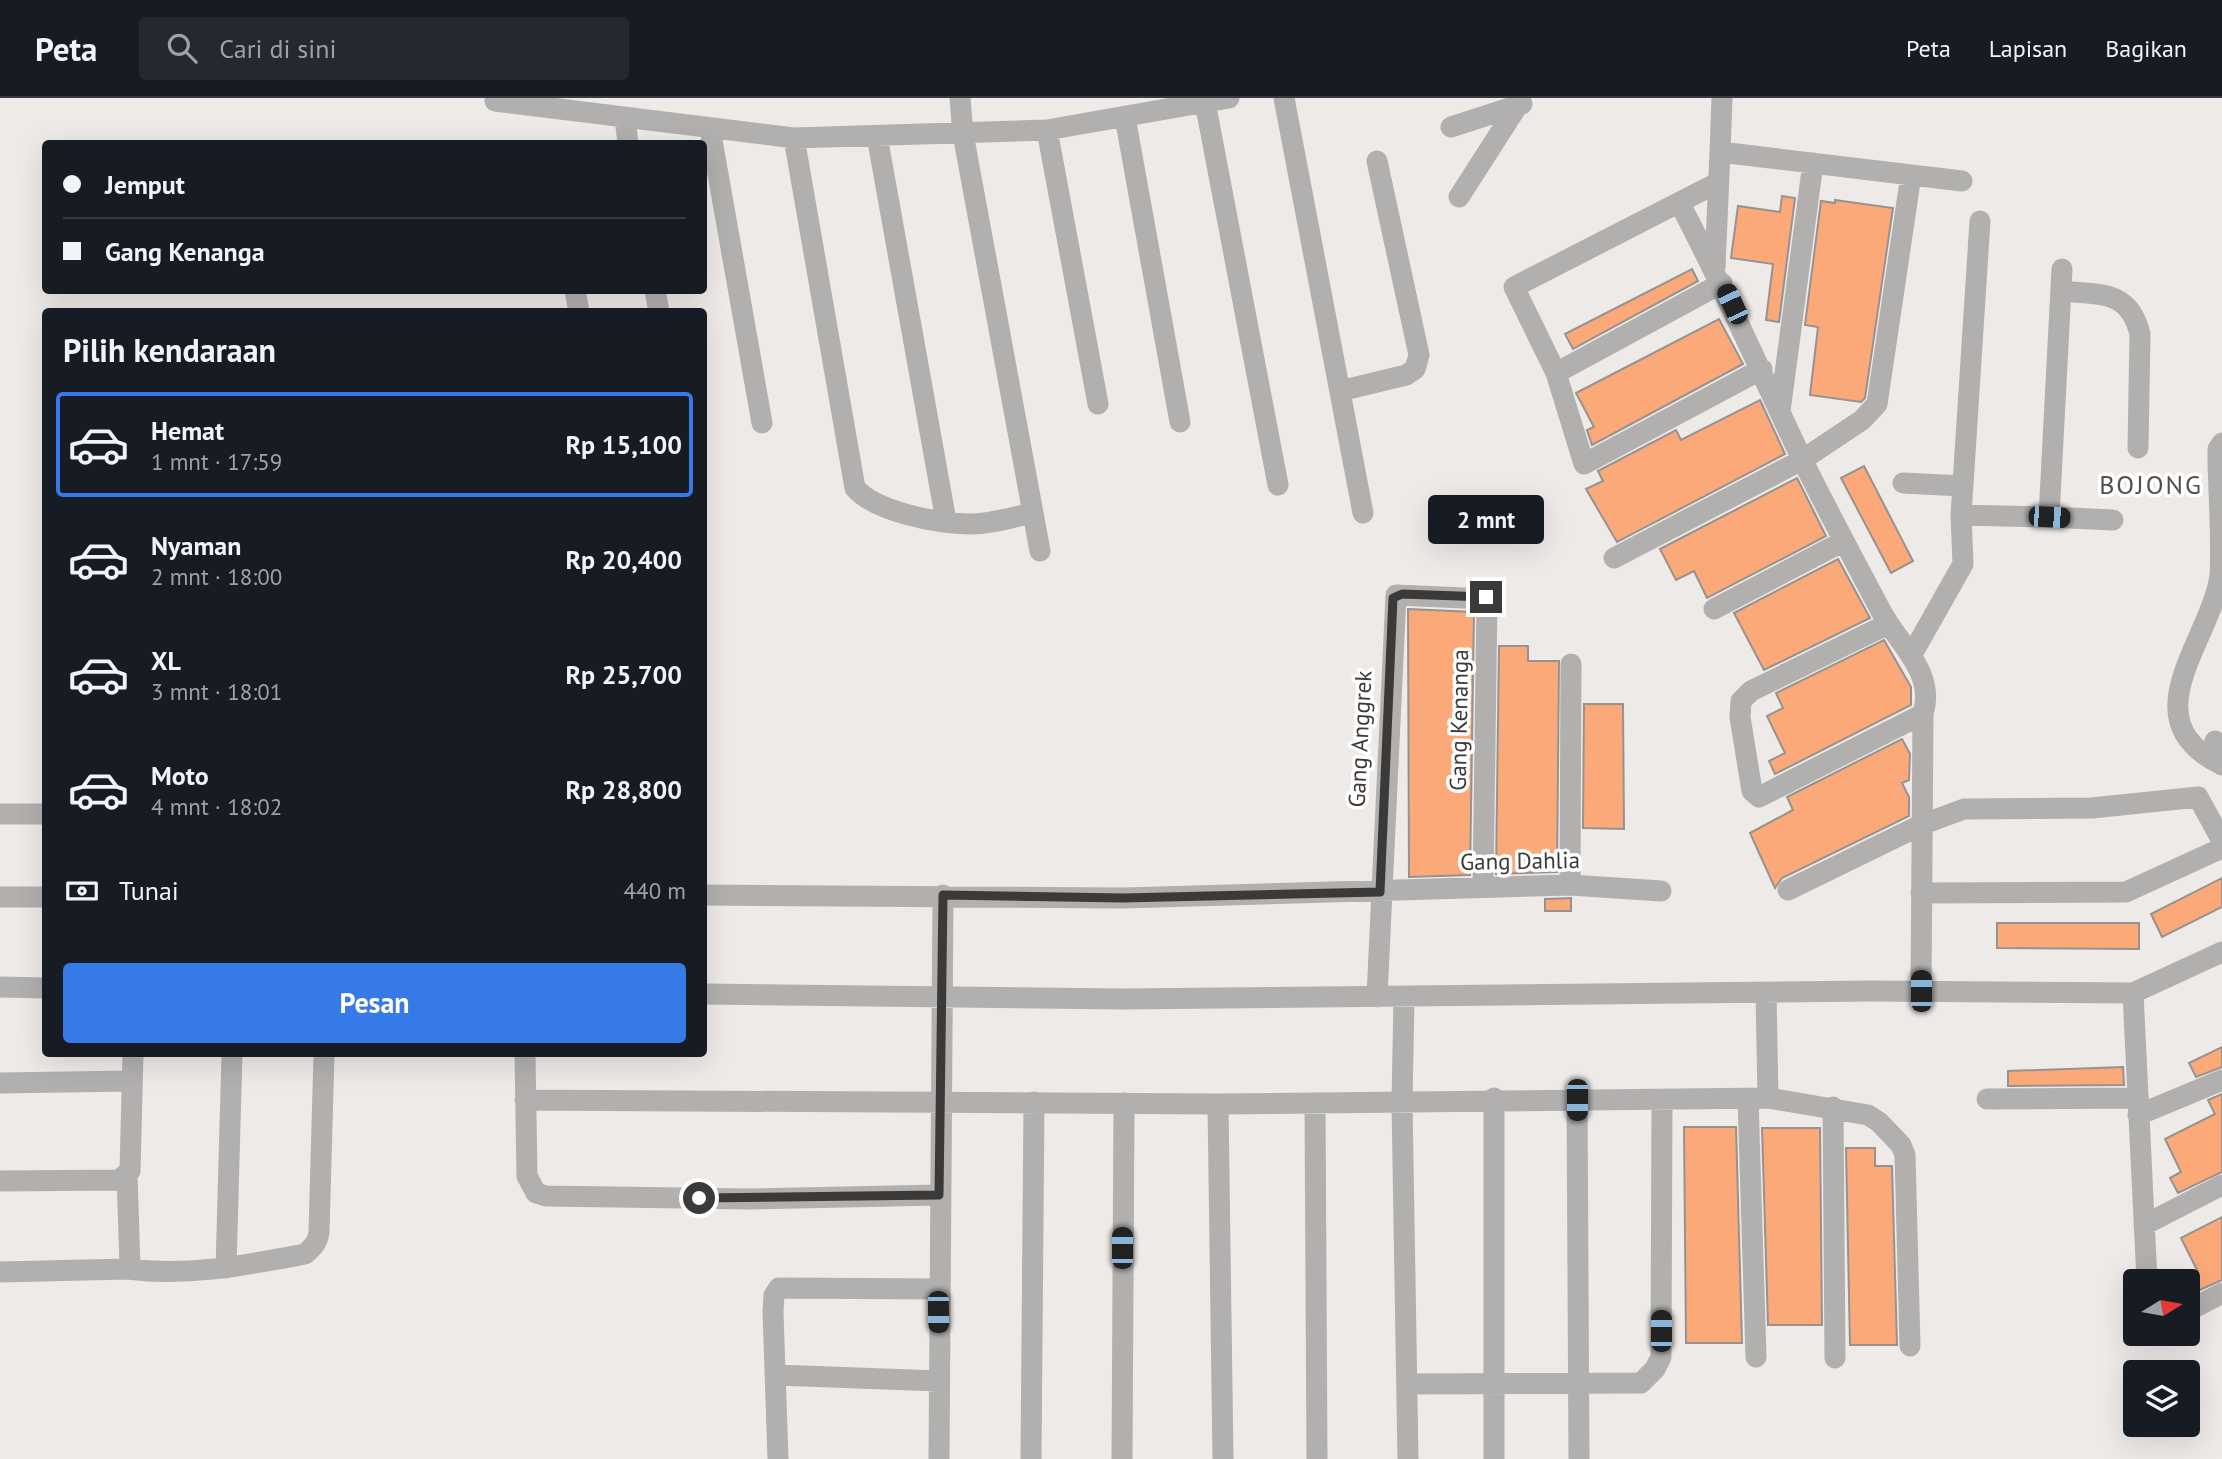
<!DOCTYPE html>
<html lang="id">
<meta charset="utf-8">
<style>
:root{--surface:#171b24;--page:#242831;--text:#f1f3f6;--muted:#9ea1a6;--line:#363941;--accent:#367ae7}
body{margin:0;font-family:"PT Sans",sans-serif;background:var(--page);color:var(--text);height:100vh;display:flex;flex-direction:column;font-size:26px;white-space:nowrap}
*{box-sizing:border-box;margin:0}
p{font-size:23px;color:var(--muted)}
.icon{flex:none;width:38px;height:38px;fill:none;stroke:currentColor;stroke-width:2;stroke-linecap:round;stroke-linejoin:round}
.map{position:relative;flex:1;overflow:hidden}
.details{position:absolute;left:42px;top:210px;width:665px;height:749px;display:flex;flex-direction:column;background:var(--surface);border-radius:7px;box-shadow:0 7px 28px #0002}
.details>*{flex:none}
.banner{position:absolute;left:42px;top:42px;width:665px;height:154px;border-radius:7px;box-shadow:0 7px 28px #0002;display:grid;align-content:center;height:154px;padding:0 21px;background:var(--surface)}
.needle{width:46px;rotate:79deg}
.controls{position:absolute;left:2123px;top:1171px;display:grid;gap:14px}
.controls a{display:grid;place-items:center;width:77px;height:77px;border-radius:7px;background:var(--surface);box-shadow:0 7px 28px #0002;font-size:35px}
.end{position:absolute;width:32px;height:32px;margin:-16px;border:9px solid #3c3a39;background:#fff;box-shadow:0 0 0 4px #fff}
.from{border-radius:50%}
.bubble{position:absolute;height:49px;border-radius:7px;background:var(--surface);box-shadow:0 7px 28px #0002;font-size:23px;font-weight:800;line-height:49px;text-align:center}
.car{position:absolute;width:21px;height:42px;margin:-21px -10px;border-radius:9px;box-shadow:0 0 5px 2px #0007;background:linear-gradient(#222 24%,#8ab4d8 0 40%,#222 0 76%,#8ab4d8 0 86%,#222 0)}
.banner b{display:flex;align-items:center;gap:24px;height:66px;font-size:26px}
.banner b+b{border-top:2px solid var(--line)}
.banner i{width:18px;height:18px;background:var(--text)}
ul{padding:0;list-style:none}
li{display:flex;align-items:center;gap:21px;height:105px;margin:0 14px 10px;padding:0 7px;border:4px solid transparent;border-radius:7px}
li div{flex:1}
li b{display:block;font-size:26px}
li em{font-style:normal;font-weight:800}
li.current{border-color:var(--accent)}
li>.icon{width:63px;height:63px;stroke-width:1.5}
h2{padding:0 21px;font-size:32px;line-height:84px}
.pay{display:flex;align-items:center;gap:18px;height:77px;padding:0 21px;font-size:26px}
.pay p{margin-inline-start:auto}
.button{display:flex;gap:14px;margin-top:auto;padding:14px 21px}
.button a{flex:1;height:80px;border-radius:7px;background:var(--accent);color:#fff;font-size:28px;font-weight:800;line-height:80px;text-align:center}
header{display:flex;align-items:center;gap:42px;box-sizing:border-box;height:98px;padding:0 35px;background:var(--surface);border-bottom:2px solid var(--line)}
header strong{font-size:33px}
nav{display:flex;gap:38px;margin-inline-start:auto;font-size:24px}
.search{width:490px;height:63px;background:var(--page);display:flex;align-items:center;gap:18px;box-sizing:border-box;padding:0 24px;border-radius:7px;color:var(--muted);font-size:26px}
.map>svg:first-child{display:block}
.building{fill:#fca97a;stroke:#969290;stroke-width:2}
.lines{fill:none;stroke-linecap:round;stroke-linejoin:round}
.minor{stroke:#b1b0af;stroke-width:21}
.route{stroke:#3c3a39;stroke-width:9}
.labels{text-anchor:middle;stroke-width:7;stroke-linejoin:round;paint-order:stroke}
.street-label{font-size:23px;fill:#3c3a39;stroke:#fff}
.quarter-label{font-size:26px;letter-spacing:2px;fill:#524f4d;stroke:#fff}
</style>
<header>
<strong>Peta</strong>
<div class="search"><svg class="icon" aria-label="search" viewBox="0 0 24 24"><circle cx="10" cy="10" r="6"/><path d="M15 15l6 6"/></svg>Cari di sini</div>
<nav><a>Peta</a><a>Lapisan</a><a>Bagikan</a></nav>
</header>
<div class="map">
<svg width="2222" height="1361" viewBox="0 0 2222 1361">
<rect width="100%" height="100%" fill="#eeeae8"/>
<path class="building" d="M1782,98l13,2 -16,124 -13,-2 7,-56 -42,-6 7,-52 42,6z
M1835,102l58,8 -28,190 -4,4 -51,-7 8,-68 -13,-2 16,-124 14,2z
M1692,171l6,12 -125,68 -8,-15z
M1719,221l24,45 -151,81 -5,-15 7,-3 -18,-34z
M1760,302l25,54 -168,88 -31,-53 17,-8 -5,-10 78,-41 5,10z
M1864,368l49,95 -22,12 -50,-95z
M1797,380l29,58 -119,62 -13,-27 -18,9 -16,-31z
M1838,461l32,59 -106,52 -30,-57z
M1408,511l66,3 -4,263 -61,2z
M1884,542l27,47v18l-136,69 -6,-13 16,-8 -18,-37 16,-8 -7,-15z
M1499,548h29v15h31l-2,211 -61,2z
M1584,606h39l1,125 -41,-1z
M1902,641l8,15 -1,26 -7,3 7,14v19l-127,62 -7,10 -25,-55 43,-23 -6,-13z
M2222,780v29l-60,30 -11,-23z
M1571,800v13h-26v-12z
M1997,825h142v26l-142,-1z
M2222,949v20l-26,10 -7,-14z
M2123,969l1,18 -116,1v-15z
M2222,996v78l-44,21 -8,-15 11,-6 -16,-33 50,-25 -7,-14z
M1684,1029h52l6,216h-56z
M1762,1030h58l2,197h-54z
M1846,1050h29v18h17l5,179h-47z
M2222,1119v63l-31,14 -3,-13 -4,-1 14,-8 -17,-34z"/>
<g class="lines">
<path class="minor" d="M960,0l3,36 77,417
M1284,0l79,415
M495,3l299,37 253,-8 182,-32
M1205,4l73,383
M1125,19l55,305
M625,20l3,26
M1451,29l71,-23
M710,31l52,294
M1047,32l51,274
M877,38l69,385
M794,40l61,350c21,24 81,35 113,36 20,1 44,-7 65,-11
M1720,54l2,-54
M1717,85l-203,104 42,86 28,91 178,-95
M1459,99l59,-92
M1680,106c44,83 81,170 122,255 25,51 52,101 79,152 18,34 55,62 42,103l-2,277
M1715,169l5,-115 242,29
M575,192l4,22
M655,192l4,22
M2061,193c38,4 68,-2 79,43l-2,114
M1556,275l166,-90
M1340,293l66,-16 9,-6 4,-14 -42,-194
M1780,313l33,-248
M2222,345l-4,6v14c1,37 4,77 2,113 -10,66 -91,144 2,189
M1903,385l60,3
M1961,417l88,2 13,-248
M2049,419l64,3
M1614,460l188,-98 60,-40 15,-16 34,-229
M1714,511l130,-68
M1888,526l-137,67 -10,10 -1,16 12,74 7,6 164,-83
M1911,558l52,-92 -2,-49 19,-294
M2215,643l7,11
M0,716h46
M1570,787l1,-221
M1788,792l133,-65 43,-16 128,-1 106,-11 24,44
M1921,795l205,-1 96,-44
M704,797l419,3 447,-13 91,6
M0,799h46
M0,889l46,1
M1766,894l2,106
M2133,895l14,288
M704,896l418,5 749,-8 262,2 89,-41
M1377,899l19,-402 91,4 -4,287
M1404,899l-2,105 6,357
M525,956l2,122 9,17 10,3 204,3 189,-4
M0,985l132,-2
M1494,1000v361
M1748,1000l8,259
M1987,1001l149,-1
M525,1002l693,4 550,-6 100,17 11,7 22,23 4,10 5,191
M1577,1002l2,359
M1315,1005l2,356
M1218,1006l5,355
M1833,1009l2,251
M2138,1017l84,-35
M0,1083l119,-1 11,-9 3,-117
M2144,1127l78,-40
M226,1170l6,-214
M128,1171c60,8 118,-4 177,-15 8,-7 13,-12 14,-22l5,-178
M0,1174l128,-3 2,-4 -3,-89
M2188,1213l34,-18
M776,1277l163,6
M1408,1286l233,-1 14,-14 6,-12 1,-257
M778,1361l-5,-147 1,-17 5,-7 159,1
M939,1361l4,-564
M1031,1361l3,-357
M1122,1361l2,-356"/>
</g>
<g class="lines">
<path class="route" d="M699,1100l240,-3 4,-300 180,3 257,-6 13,-294 9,-4 84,3"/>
</g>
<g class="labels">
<g class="street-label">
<text transform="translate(1459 622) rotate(-89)" y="8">Gang Kenanga</text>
<text transform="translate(1360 641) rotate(-87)" y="8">Gang Anggrek</text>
<text transform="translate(1520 763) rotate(-1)" y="8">Gang Dahlia</text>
</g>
<g class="quarter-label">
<text x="2151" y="396">BOJONG</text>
</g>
</g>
</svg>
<div class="controls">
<a><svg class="needle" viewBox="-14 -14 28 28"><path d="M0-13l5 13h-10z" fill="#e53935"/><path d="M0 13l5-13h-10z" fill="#9ea1a6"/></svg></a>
<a><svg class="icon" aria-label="layers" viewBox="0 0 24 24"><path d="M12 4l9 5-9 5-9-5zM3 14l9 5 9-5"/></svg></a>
</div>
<i class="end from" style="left:699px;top:1100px"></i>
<i class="end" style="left:1486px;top:499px"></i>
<div class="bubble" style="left:1428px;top:397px;width:116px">2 mnt</div>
<i class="car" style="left:1732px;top:206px;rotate:335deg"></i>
<i class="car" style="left:2049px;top:419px;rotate:93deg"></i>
<i class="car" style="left:1921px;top:893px;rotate:0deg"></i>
<i class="car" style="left:1577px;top:1002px;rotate:180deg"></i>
<i class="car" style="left:1122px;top:1150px;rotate:0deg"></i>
<i class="car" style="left:938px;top:1214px;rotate:179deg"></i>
<i class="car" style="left:1661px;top:1233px;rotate:0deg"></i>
<div class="banner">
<b><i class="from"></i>Jemput</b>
<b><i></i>Gang Kenanga</b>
</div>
<section class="details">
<h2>Pilih kendaraan</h2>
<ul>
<li class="current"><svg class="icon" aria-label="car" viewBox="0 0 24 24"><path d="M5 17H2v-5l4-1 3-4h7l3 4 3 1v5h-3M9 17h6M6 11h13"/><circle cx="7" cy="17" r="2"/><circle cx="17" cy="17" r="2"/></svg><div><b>Hemat</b><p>1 mnt · 17:59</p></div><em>Rp 15,100</em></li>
<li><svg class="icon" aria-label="car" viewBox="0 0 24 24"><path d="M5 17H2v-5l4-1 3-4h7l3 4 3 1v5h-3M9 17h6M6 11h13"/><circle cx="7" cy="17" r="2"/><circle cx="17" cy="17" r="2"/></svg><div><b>Nyaman</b><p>2 mnt · 18:00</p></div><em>Rp 20,400</em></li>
<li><svg class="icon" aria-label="car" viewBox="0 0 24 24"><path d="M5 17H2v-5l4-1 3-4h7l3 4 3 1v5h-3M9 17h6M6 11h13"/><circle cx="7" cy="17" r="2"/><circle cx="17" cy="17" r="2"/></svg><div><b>XL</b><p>3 mnt · 18:01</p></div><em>Rp 25,700</em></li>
<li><svg class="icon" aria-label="car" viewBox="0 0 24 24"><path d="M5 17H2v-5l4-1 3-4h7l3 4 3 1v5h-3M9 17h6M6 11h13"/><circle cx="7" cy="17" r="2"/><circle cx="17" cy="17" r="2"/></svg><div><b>Moto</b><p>4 mnt · 18:02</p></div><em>Rp 28,800</em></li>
</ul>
<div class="pay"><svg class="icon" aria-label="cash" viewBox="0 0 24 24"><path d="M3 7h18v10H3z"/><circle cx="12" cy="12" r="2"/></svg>Tunai<p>440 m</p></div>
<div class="button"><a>Pesan</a></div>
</section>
</div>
